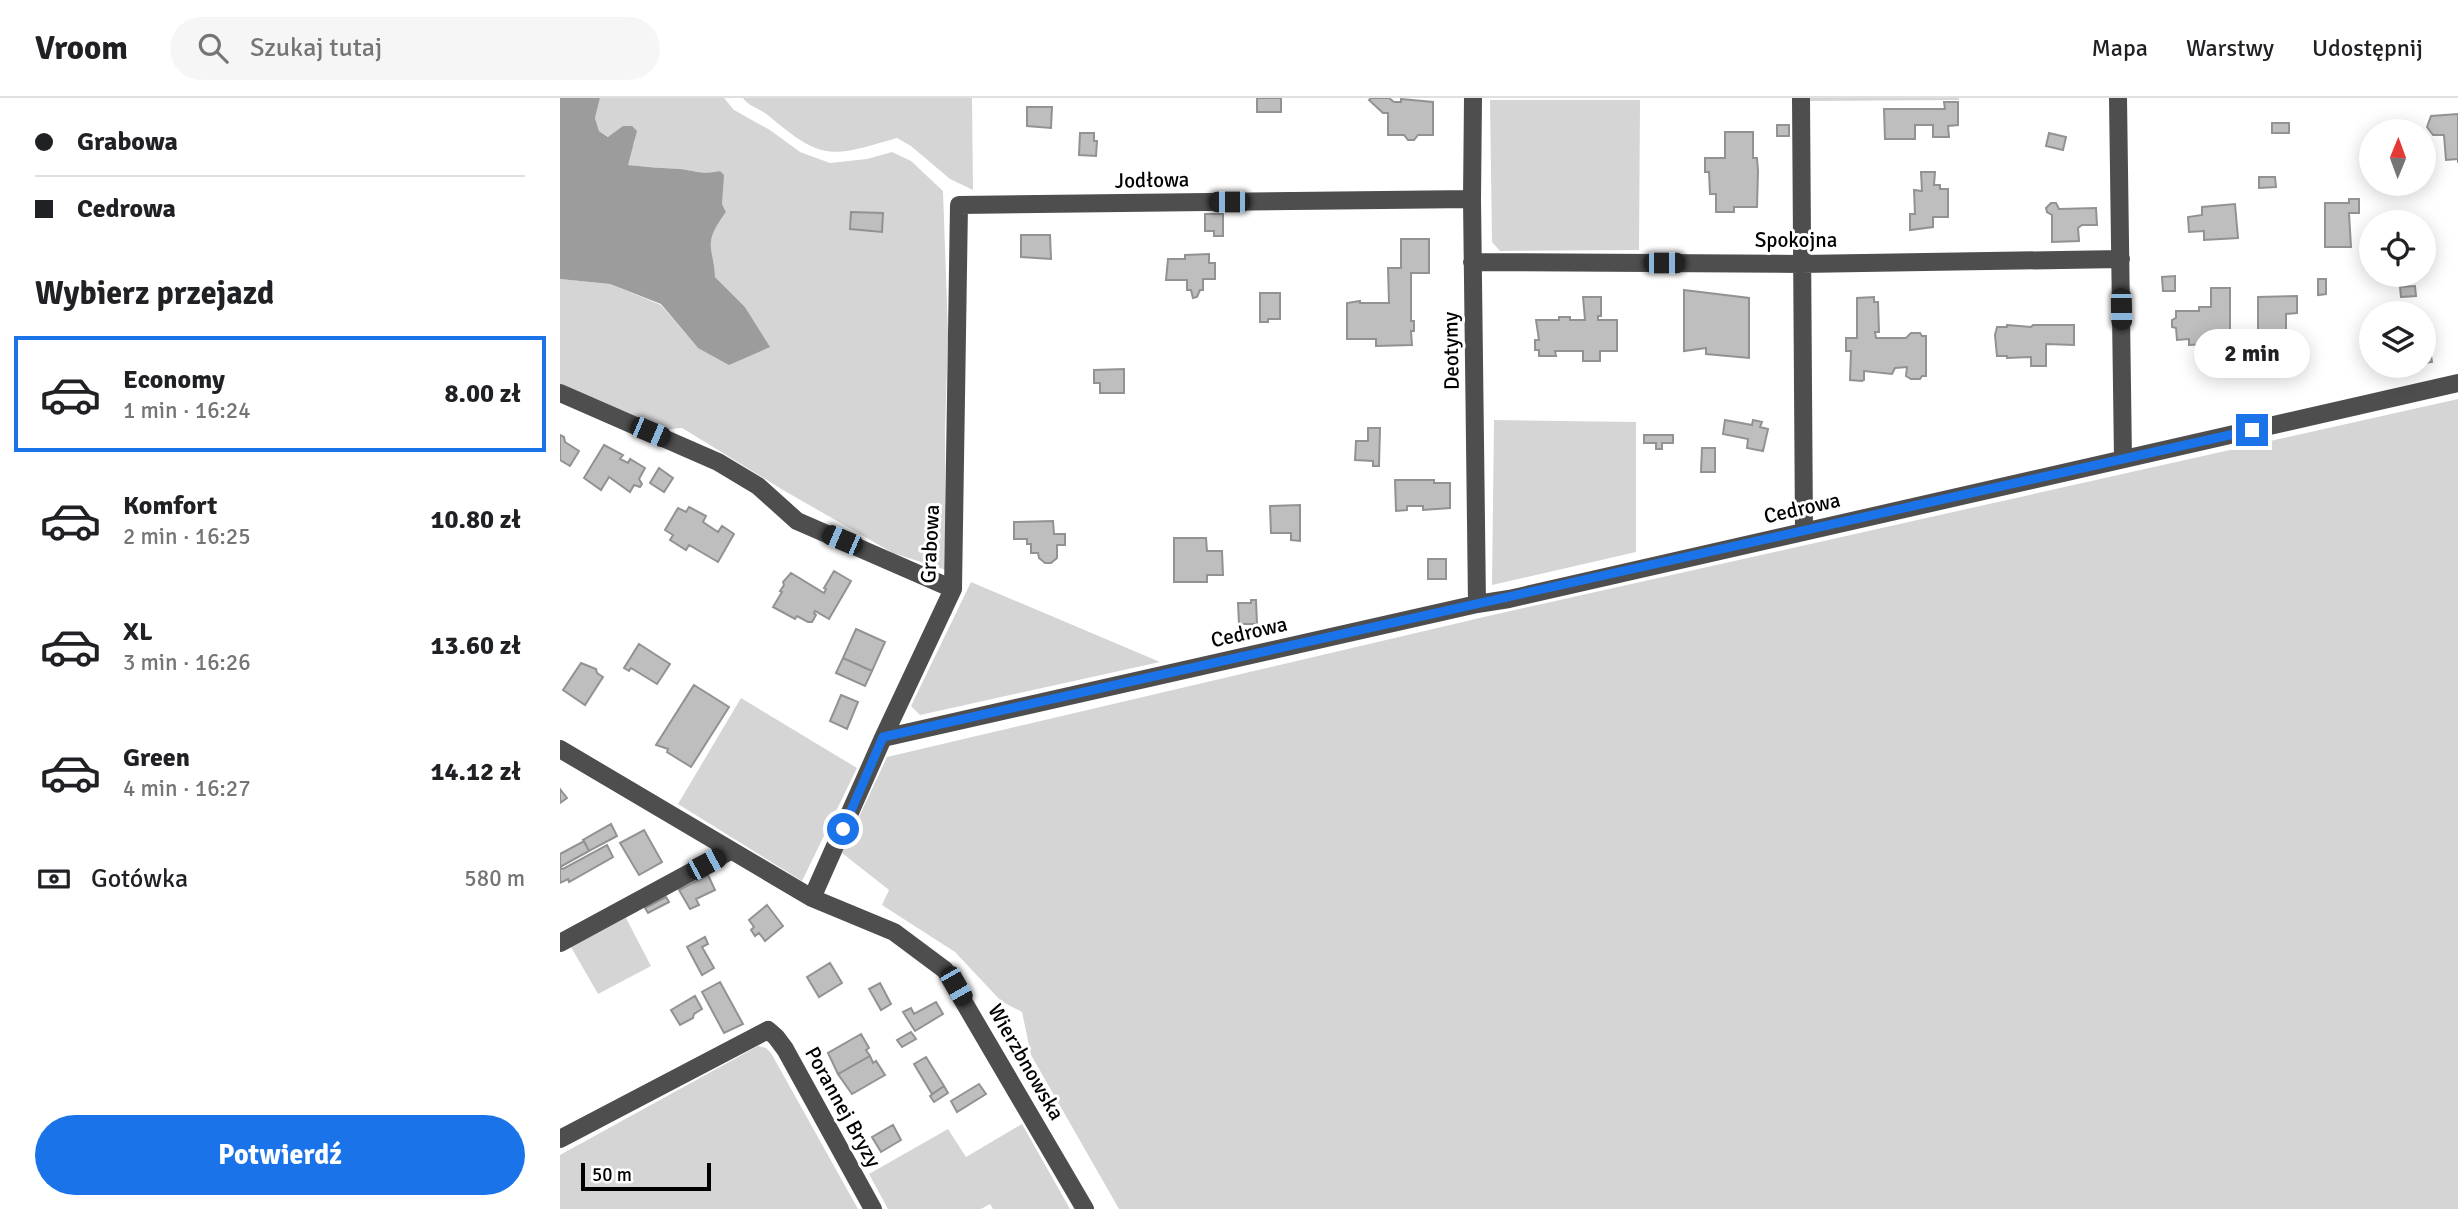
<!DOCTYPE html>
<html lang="pl">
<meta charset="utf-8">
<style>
:root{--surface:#fff;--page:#f6f6f6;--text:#202124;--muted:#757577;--line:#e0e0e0;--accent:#1a73e8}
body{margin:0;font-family:Signika,sans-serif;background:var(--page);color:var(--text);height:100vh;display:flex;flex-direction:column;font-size:26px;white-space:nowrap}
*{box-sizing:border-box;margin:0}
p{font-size:23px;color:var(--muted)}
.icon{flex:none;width:38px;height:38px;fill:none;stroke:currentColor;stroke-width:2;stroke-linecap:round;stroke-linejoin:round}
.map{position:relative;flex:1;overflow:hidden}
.details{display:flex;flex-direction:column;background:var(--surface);width:560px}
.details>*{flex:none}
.top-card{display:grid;align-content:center;height:154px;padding:0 35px;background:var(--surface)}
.needle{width:46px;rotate:1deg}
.buttons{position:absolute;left:1799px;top:21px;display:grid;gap:14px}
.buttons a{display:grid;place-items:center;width:77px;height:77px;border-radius:50%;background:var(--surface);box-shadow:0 4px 18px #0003;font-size:35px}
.scale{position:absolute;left:21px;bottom:18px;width:130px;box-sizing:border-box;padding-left:7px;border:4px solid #000;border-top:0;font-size:19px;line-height:24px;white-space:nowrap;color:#000;-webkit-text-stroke:5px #fff;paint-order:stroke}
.end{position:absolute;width:32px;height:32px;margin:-16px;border:9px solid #1a73e8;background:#fff;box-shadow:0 0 0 4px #fff}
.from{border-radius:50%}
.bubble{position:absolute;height:49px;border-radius:24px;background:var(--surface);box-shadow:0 4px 18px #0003;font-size:23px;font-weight:700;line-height:49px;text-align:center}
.car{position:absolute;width:21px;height:42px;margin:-21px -10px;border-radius:9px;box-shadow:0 0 5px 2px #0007;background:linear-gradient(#222 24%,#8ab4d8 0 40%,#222 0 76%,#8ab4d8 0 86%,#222 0)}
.top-card b{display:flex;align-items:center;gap:24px;height:66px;font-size:26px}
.top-card b+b{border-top:2px solid var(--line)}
.top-card i{width:18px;height:18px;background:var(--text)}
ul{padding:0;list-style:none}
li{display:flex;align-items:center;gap:21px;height:116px;margin:0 14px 10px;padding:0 21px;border:4px solid transparent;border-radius:0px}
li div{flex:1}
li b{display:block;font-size:26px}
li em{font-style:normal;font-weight:700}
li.selected{border-color:var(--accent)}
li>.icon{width:63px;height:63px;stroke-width:1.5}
h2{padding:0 35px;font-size:32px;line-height:84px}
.pay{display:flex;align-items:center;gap:18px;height:77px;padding:0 35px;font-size:26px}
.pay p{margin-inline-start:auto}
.primary-button{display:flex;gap:14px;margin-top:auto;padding:14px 35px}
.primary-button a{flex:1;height:80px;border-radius:42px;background:var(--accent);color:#fff;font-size:28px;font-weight:700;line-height:80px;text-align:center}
header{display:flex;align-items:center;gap:42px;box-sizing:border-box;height:98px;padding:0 35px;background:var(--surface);border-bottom:2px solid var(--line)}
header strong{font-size:33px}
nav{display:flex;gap:38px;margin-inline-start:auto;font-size:24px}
.search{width:490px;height:63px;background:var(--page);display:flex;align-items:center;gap:18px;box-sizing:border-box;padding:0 24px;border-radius:38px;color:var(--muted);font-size:26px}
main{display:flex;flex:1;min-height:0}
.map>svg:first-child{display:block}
.green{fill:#d5d5d5}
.water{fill:#9c9c9c}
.building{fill:#bebebe;stroke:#929292;stroke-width:2}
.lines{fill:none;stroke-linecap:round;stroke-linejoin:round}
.minor{stroke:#4e4e4e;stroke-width:18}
.route{stroke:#1a73e8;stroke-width:9}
.labels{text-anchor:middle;stroke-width:6;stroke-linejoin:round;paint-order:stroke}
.street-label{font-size:21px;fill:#000;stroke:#fff}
</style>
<header>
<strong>Vroom</strong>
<div class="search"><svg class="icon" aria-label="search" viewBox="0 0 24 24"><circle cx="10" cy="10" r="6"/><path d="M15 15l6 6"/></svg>Szukaj tutaj</div>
<nav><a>Mapa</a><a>Warstwy</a><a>Udostępnij</a></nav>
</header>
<main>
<section class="details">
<div class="top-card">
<b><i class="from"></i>Grabowa</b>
<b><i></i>Cedrowa</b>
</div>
<h2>Wybierz przejazd</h2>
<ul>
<li class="selected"><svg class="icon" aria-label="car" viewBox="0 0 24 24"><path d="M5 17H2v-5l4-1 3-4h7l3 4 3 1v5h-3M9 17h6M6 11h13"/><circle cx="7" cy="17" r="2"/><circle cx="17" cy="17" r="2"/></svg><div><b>Economy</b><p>1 min · 16:24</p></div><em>8.00 zł</em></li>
<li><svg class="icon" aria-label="car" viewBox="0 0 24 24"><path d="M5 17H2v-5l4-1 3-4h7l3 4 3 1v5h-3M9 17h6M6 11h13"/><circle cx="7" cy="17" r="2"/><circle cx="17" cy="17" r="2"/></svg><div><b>Komfort</b><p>2 min · 16:25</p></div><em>10.80 zł</em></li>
<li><svg class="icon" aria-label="car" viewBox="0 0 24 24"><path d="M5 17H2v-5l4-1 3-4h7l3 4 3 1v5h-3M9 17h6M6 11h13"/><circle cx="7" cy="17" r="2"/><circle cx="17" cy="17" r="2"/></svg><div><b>XL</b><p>3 min · 16:26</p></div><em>13.60 zł</em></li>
<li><svg class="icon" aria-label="car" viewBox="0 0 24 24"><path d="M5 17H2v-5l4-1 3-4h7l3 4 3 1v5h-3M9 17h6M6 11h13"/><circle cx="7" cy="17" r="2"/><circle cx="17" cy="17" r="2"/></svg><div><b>Green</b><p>4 min · 16:27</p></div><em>14.12 zł</em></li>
</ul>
<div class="pay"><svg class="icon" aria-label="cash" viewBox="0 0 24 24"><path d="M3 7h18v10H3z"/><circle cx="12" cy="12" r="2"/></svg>Gotówka<p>580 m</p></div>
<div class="primary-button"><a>Potwierdź</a></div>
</section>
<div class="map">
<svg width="1898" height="1111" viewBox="0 0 1898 1111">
<rect width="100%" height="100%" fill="#fff"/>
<path class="green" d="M40,0h124l10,12 36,20 30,22 30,11 37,-4 25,-7 19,9 32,30 5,142 -3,100 1,137 -53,-17 -110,-63 -101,-62 -22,2 -100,-44v-107l50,5 51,21 37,43 71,-1 -24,-40 -30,-30c0,-11 -3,-18 -4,-29 -2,-13 8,-26 15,-36l-4,-8 -2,-33c-20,4 -22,0 -40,-2 -18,-1 -35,-2 -53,-4l2,-11 6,-13 -26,-4 -10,-6 -4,-13z
M183,0h229l1,92 -23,-11 -39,-33 -14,-8c-65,19 -74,24 -128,-22 -8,-7 -20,-9 -26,-18z
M1250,0h149v2l-149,1z
M930,2h150l-1,150 -139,1 -8,-9z
M1898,301v810h-1339l-88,-154 -9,-43 -21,-11 -46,-49 -73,-47 7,-15 -47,-37 45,-96 597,-140z
M934,322l142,2v130l-144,33z
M411,484l189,80 -240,53 -9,-9z
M181,600l116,70 -55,113 -124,-77z
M66,820l25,48 -53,28 -27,-47z
M198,948l8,2 5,5 87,156h-298v-54z
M462,1026l48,85h-77l-3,-5 -9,5h-93l-19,-35 79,-45 18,28z"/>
<path class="water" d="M0,0h40l-5,20 4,13 9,6 15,-11h9l5,5 -9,34c17,2 34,3 52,4 18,2 20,6 40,2l4,4 -2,29 4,8c-7,10 -17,23 -15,36 1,10 4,18 4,29l30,30 25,40 -41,18 -31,-17 -37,-44 -51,-20 -50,-5z"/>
<path class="building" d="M697,0h24v14h-24z
M811,0h18l5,4h7v-3l32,3v33h-15l-4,5h-6l-4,-5h-16v-22h-5l-14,-13z
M1384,4h14v23l-10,1 1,11h-16v-12h-18v14h-30l-1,-30h61z
M467,9h25l-1,21 -24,-2z
M1898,16v49v-4l-12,1 -2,-25h-11l-6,-8 4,-11z
M1712,25h17v10h-17z
M1217,27h12v11h-12z
M1165,34h28v26h4l1,13 -1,36h-23v5h-18v-18h-6l-1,-22h-4v-14h20z
M520,35h14v8h3l-1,15 -17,-1z
M1489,35l17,4 -3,13 -17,-4z
M1361,74h14l-1,13h6v4h8v28h-15v10l-23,3v-16h5l-1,-24 8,1z
M1699,79h16l1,10 -17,1z
M1789,101h10v14h-10l2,34h-26v-44h24z
M1491,105h5l3,6 37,-1 1,17h-15l-4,3 1,13 -27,1v-27l-5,-3 -1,-4z
M1675,106l3,34 -34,2v-9l-15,1 -1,-15 14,-2v-8z
M291,114l32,1 -1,19 -32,-3z
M645,116h18v22h-9v-5h-9z
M461,137h29l1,24 -30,-2z
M841,141h28v34h-18v48h3v10h-3l1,14 -36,1v-7h-29v-36l13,-2v2h29l-1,-35h13z
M649,156v9h6v16h-12v11h-3l-3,7 -4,1 -2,-8h-4v-10h-21l2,-21h17v-4z
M1615,178v15h-12l-1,-14z
M1758,181h8v15l-8,1z
M1855,188l1,10 -15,1 -1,-10z
M1651,190h19v51h-22v5l-19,1v-6l-12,1 -1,-12 -4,-1v-7l4,-2v-7h23v-4h12z
M1124,192l65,8v60l-43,-4v-6l-22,3z
M700,195h20v26h-12v3h-8z
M1737,198v17l-11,1v21h-28v-38z
M1023,199h18v19h-3v4h19v31h-17v10h-17v-10h-28l1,5h-17v-6h-4v-10h4l-3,-20h23v-3h11v3h15z
M1314,199v5h4l1,30h-4l1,6h30l5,-5h9l2,3h4v40h-4l-2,3h-9l-5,-3 1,-9 -12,1 -3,6 -28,-3v9l-2,1 -12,-1 1,-29h-5v-13h11v-40z
M1447,227l24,2 2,-2h41v20l-28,-1v22h-15v-9l-24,1v-2h-10l-2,-21 2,-8h10z
M1867,234l5,30 -8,1v-30z
M564,271v24h-24v-10h-6v-13z
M1165,322l27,5 1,-5 9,2 -2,5 8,2 -5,22 -16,-3 1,-9 -25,-5z
M808,330h12l-1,38h-6v-5l-18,-1 1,-19h12z
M0,337l4,2 1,5 14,9 -9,15 -10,-6z
M1084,337h29v8h-11v6h-6v-6h-12z
M44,347l19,10 -3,4 8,4 2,-4 15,9 -6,11 3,5 -2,3 -6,-2 -4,7 -21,-15 -8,13 -17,-12z
M1142,350h13v24h-14z
M99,370l14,10 -9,14 -14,-9z
M835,382h39v3h16v25l-27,2v-4h-16v4l-11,1z
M740,407v36l-9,-1v-7h-20l-1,-27z
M129,409l17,9 -3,6 15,10 4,-6 12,8 -16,28 -29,-17 -3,5 -16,-10 3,-5 -8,-5 13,-22 8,4z
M493,423l1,13h11v11h-8v13l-6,5h-6l-6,-5 -1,-5h-7v-9h-4v-5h-13v-17z
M614,440h32l1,13h15l1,24h-16v7h-33z
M868,461h18v20h-18z
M274,473l17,10 -22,38 -14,-8 -1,2 2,2 -4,7h-4l-11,-6 -2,3 -22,-12 9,-15 -2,-1 4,-6 -1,-3 8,-9 33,20 2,-4 -2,-1z
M691,502h5l1,24h-18l-1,-21h13z
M296,531l29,13 -13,29 -29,-13z
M79,546l31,20 -13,20 -26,-16 -2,3 -5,-3z
M283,560l29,13 -7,15 -29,-13z
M21,565l15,6 1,4 6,4 -18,28 -22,-15z
M134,587l35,22 -38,60 -24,-15 1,-3 -12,-4z
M281,597l17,7 -11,27 -17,-8z
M0,691l7,9 -7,5z
M51,726l6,12 -28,15 -6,-11z
M84,732l18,32 -23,13 -19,-32z
M24,743l5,10 -29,16v-13z
M47,747l6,12 -44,25 -1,-3 -8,4v-15l3,1z
M148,777l7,15 -19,9 3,6 -9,4 -11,-19z
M106,799l3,5 -21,11 -3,-5z
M207,807l16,21 -18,15 -6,-8 -4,3 -4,-6 3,-3 -5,-7z
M145,839l3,7 -6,3 12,21 -12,7 -15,-28z
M270,865l12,20 -23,14 -12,-20z
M160,884l23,42 -19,9 -22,-41z
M320,885l11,21 -10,6 -12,-21z
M135,898l7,13 -8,5 -1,4 -13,7 -9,-15z
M376,904l7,12 -28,17 -12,-19 8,-4 3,6z
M351,934l5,7 -14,8 -5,-7z
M301,936l8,14 -3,2 4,6 -32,18 -10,-21z
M310,958l3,7 3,-2 9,14 -33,19 -14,-20z
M366,959l18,29 -12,8 -18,-30z
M419,986l7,10 -29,18 -6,-11z
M384,988l4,7 -14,9 -4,-6z
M333,1027l8,15 -20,12 -9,-15z"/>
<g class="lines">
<path class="minor" d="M913,0l-1,101 5,405
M1241,0l3,432
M1558,0l5,361
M912,164l329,2 320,-5
M0,295l158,69 40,24 39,35 156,68
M323,640l594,-134 32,-5 949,-216
M0,651l252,149 82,34 51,38 140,239
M252,800l71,-160 70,-149 6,-384 513,-6
M0,845l170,-92
M0,1041l208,-109 8,7 9,12 88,160"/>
</g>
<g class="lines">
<path class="route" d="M283,731l40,-92 1369,-307"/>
</g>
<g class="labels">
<g class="street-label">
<text transform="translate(592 82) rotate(-1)" y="7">Jodłowa</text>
<text x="1236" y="149">Spokojna</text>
<text transform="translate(891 253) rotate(-91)" y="7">Deotymy</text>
<text transform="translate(1242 410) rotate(-13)" y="7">Cedrowa</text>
<text transform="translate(370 446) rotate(-87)" y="7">Grabowa</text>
<text transform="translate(689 534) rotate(-13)" y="7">Cedrowa</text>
<text transform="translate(466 964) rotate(60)" y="7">Wierzbnowska</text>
<text transform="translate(283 1009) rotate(61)" y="7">Porannej Bryzy</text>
</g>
</g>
</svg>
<div class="buttons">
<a><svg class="needle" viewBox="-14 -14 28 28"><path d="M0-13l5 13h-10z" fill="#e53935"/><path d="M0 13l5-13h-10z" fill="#757577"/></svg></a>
<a><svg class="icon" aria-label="locate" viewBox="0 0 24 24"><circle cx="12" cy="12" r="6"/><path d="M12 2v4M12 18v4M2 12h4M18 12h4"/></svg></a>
<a><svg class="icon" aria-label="layers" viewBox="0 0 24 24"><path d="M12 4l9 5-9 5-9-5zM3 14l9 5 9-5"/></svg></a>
</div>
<div class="scale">50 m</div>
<i class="end from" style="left:283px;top:731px"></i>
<i class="end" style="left:1692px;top:332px"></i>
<div class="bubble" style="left:1634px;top:231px;width:116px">2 min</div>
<i class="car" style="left:669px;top:104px;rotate:270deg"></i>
<i class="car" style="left:1104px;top:165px;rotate:90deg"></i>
<i class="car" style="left:1561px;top:211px;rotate:179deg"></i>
<i class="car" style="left:90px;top:334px;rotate:113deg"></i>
<i class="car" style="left:282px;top:442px;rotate:293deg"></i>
<i class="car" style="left:146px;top:766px;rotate:62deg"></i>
<i class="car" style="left:396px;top:888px;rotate:150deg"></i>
</div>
</main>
